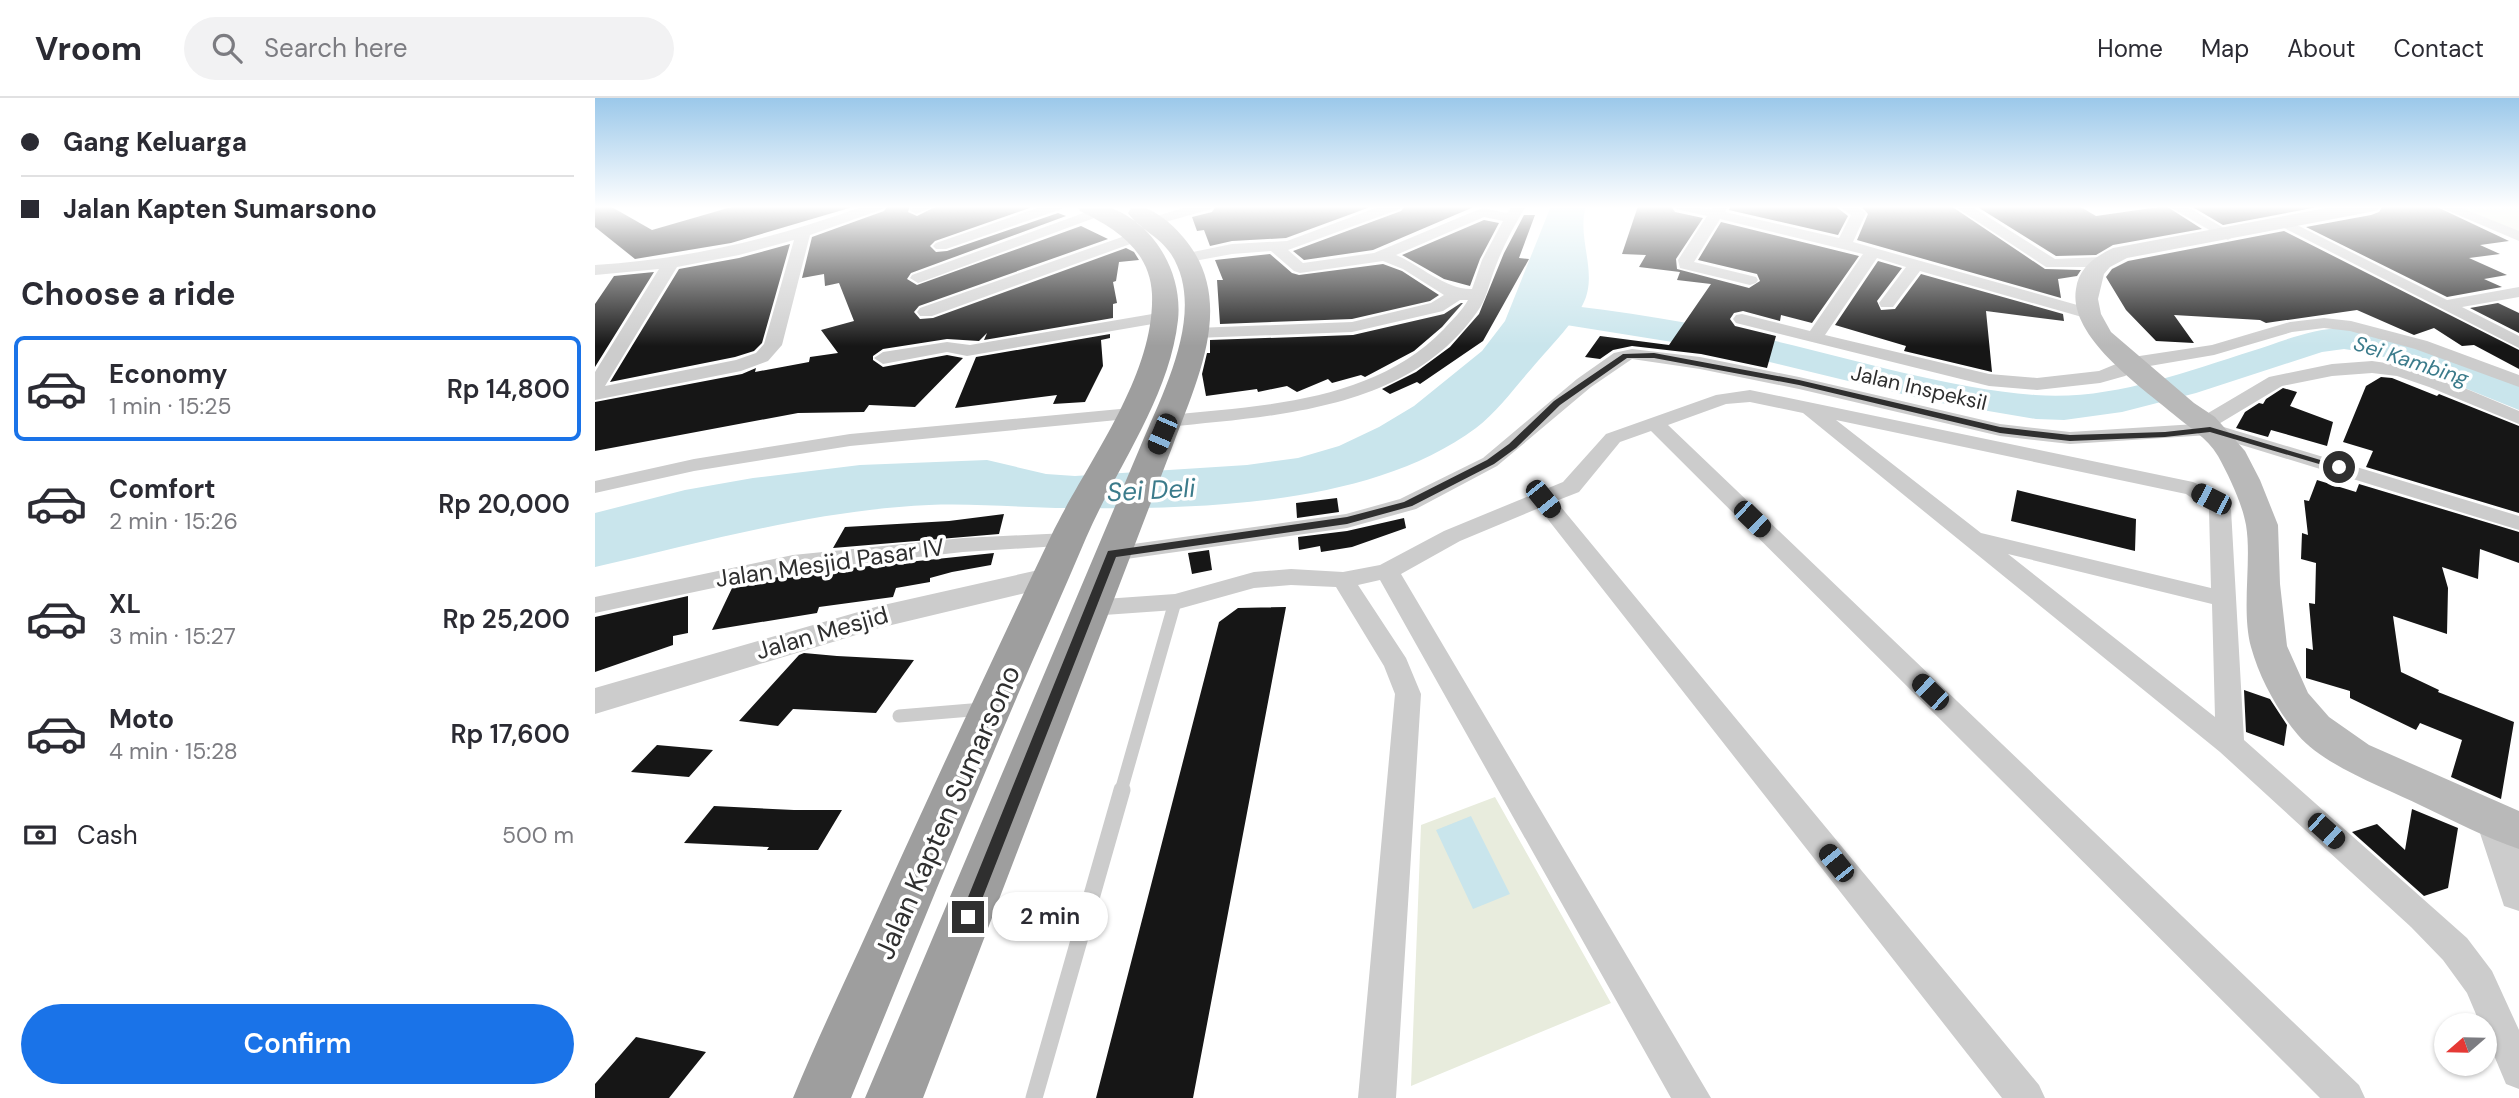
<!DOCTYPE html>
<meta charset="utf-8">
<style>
:root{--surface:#fff;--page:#f2f2f3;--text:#2b2b33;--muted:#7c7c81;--line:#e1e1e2;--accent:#1a73e8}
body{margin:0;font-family:"DM Sans",sans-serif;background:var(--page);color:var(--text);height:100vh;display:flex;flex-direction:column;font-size:26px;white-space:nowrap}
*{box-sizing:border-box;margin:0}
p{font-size:23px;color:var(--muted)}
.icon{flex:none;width:38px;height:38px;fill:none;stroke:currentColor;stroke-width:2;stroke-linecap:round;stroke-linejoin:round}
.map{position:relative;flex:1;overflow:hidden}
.details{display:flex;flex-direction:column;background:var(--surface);width:595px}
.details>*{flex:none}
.guide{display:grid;align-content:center;height:154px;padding:0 21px;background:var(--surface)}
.needle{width:46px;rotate:250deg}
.controls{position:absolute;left:1839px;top:915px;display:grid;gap:14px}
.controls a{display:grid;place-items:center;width:63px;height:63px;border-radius:50%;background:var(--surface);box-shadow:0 2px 5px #0004;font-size:35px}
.end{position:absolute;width:32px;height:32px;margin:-16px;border:9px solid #2f2f2f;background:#fff;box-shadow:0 0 0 4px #fff}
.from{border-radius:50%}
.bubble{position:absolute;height:49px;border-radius:24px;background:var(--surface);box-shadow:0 2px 5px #0004;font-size:23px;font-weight:600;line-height:49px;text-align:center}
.car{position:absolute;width:21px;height:42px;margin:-21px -10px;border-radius:9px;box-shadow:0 0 5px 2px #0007;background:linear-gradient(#222 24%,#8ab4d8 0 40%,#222 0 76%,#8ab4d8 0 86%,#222 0)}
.guide b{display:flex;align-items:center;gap:24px;height:66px;font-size:26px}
.guide b+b{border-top:2px solid var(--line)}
.guide i{width:18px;height:18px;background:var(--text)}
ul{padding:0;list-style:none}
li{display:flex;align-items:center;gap:21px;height:105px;margin:0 14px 10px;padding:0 7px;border:4px solid transparent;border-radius:10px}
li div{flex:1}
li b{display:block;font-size:26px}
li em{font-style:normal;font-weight:600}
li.active{border-color:var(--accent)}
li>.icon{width:63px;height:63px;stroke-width:1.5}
h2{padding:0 21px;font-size:32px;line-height:84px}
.pay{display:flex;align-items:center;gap:18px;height:77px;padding:0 21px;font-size:26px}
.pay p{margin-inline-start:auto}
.primary-button{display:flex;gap:14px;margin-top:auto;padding:14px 21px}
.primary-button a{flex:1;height:80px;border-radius:42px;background:var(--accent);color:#fff;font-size:28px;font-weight:600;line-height:80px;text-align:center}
header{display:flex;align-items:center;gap:42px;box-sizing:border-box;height:98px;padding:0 35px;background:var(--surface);border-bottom:2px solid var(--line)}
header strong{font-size:33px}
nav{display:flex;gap:38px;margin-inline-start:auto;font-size:24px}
.search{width:490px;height:63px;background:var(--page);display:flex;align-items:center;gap:18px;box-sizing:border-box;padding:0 24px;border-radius:38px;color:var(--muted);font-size:26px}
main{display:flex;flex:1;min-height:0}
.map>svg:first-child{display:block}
.green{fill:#e8ecdd}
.water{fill:#c9e5ec}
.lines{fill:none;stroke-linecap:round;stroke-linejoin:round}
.river{fill:#c9e5ec;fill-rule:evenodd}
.building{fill:#161616}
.service-far1{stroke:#ccc;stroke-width:13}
.service{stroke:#ccc;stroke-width:17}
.minor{fill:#ccc;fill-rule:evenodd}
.tertiary{fill:#ccc;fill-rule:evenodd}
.secondary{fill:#b9b9b9;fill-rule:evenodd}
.trunk{fill:#9e9e9e;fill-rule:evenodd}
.route{fill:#2f2f2f}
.labels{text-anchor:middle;stroke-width:7;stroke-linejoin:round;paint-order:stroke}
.far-water-label{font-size:21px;font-style:italic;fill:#3b7b8b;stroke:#fff}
.far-street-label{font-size:21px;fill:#2f2f2f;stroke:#fff}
.street-label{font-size:24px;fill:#2f2f2f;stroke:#fff}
.water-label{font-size:26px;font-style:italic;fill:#3b7b8b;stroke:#fff}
.near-street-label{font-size:28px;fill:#2f2f2f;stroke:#fff}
</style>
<header>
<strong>Vroom</strong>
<div class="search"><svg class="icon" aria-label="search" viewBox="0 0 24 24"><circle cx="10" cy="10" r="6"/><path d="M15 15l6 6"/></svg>Search here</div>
<nav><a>Home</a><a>Map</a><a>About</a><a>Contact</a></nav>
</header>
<main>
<section class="details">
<div class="guide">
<b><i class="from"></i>Gang Keluarga</b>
<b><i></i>Jalan Kapten Sumarsono</b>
</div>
<h2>Choose a ride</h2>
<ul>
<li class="active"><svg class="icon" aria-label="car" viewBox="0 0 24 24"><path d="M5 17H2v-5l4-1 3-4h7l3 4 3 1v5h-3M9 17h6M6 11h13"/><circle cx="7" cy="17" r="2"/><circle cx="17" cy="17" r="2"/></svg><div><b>Economy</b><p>1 min · 15:25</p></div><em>Rp 14,800</em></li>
<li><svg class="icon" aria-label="car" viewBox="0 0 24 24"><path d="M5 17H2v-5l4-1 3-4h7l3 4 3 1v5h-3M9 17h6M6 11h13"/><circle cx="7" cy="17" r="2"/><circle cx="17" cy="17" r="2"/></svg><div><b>Comfort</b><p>2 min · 15:26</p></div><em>Rp 20,000</em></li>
<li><svg class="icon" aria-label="car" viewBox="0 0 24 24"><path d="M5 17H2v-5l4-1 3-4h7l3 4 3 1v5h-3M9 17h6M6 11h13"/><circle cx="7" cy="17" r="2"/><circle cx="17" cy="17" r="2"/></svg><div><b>XL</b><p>3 min · 15:27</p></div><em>Rp 25,200</em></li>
<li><svg class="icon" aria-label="car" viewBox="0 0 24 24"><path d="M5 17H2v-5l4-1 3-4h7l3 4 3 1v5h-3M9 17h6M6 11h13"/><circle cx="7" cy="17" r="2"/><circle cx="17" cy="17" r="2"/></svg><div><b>Moto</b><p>4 min · 15:28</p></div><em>Rp 17,600</em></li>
</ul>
<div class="pay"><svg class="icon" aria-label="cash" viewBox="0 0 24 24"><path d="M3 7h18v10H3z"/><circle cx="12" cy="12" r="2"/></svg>Cash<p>500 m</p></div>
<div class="primary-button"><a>Confirm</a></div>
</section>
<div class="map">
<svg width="1924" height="1000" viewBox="0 0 1924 1000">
<rect width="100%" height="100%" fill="#fff"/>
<path class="green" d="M1854,108h70v27z
M900,699l116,206 -200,83 10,-261z"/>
<path class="water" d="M956,108h35c-10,32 13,67 -3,98 -9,19 -37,47 -51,64 -17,19 -35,44 -56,60 -106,79 -280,81 -407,80 -47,0 -93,-5 -140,-3 -113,5 -225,37 -334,62v-54l90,-23 68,-12 107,-13 127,-5 59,14 29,2 172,-11 51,-7 41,-12 40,-19 35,-21 68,-55 23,-30z
M876,718l39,78 -37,15 -37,-79z"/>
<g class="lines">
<path class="river" d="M952,205c75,8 150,20 224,37 87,20 175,48 264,55 74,6 147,-22 217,-44 29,-9 60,-23 92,-23 56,-1 124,34 175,56v26l-116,-47 -32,-10 -27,-4 -22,3 -126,41 -74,19 -58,8 -28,-1 -101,-17 -219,-53 -181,-29 -5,-7 5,-7z"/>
</g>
<path class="building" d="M0,108h15l42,24 83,-24h121l-125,37 -96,16 -40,-32z
M293,108h22l-2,6 9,4 20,-10h98l-100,35 -5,5 6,6 11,-1 111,-38 8,3 -155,57 -4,6 10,6 164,-59 27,13 -189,67 -5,6 6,7 13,-1 193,-70 8,4 5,8 -20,2 -3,19 -3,1 4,21 -4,1v14l-129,22 3,-7 -8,8 -32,-2 -64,10 -10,7v4l10,7 64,-12 16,3 -48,49 -46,-2 -5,7 -66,1 -203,38v-49l147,-28 14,-6 -1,4 54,-10 1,-5 28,-4 -17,-23 33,-9 -15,-38 -14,3 -1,-12 -22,4 10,-41 72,-26z
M621,108h157l-87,32 -54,3 -22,5 -6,-16 -7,1 -5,-14 20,-5z
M810,108h71l-103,44 -69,10 -11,-9 108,-40z
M1043,108h33l4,6 28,6 -27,41 1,10 72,19 11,-7 -3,-7 -59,-14 23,-38 138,34 -47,67 -31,-8 -1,6 -37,-10 -9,2 -4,6 5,7 41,10 -9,32 -66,-14 -69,-8 -19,4 -13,9 -15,-2 15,-21 69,9 42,-61 -34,-4 3,-8 -41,-5 7,-12 -24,-1z
M1135,108h105l13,10 -10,19 -109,-25z
M1266,108h90l94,63 36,1 -4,6 -19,3 3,19 -204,-58 11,-26z
M1381,108h103l17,10 70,-10 36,23 -89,16 -17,10 -40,1z
M1596,108h132l-100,19z
M1788,108h52l74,35 -29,4 20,9 -31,4 38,17 -23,4 18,8 -55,10 -141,-70 65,-12 8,-3z
M929,117h11l-16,43 10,1 -46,82 -63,43 -3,-2 -27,12 -8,-5 34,-17 34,-25 29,-33 25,-61z
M889,122l15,3 -19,36 -10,27 -26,-7 -42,-24z
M1689,133l235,119v19l-45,-24 -12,1 -28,-18 -20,7 -57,-25 -91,13 -6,-3 -86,-5 20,28 -38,-2 -30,-31 -20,-33 6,-8 16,-8z
M195,146l-28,99 -8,8 -19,6 -125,25 69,-113 60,-11z
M675,156l22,19 7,2 84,-11 19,7 37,24 -9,6 -78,18 -132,5 -3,-44h6l-8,-20z
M1283,163l24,7 -25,33 4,9 14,-1 26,-35 142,40 1,7 -78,-10 6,61 -88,-21 2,-5 -71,-21z
M59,174l-59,95v-63l19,-28z
M866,205h2l-21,24 -28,24 -49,26 -4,-2 -29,8 -4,-4 -31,13 -10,-6 -29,6 -1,-3 -51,7 -4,-22 5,-21h3v-13l143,-5 91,-21z
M1903,205l21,10v20l-49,-25z
M515,236v4l-9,2 2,26 -18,36 -32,2 4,-9 -102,13 21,-51z
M1786,279l11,1 45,18 2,-2 80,32v87l-153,-46 7,-16 -30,-9 23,-56z
M1688,290l14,4 -7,14 43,16 -6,24 -56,-16 -3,7 -32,-9 9,-16 14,-9 4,1 3,-5z
M1722,382l39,12 3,-8 160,48v31l-39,-14 -2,30 -36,-12 6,21 -1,46 -54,-18 8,56 38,18 -1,2 76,30 -13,77 -50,-22 11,-37 -42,-17 -4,7 -66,-32v-7l-44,-13v-30l7,2 -4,-47 6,1 1,-41 -15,-4 1,-26 6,2 -4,-35 5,1z
M1422,392l119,29 -1,32 -124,-30z
M742,400l2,14 -42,6 -1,-15z
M409,416l-5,20 -166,14 12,-21 104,-6z
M809,420l2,10 -54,19 -31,5 -1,-6 -21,4 -1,-13 49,-6z
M614,452l3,20 -20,4 -4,-21z
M399,455l-3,12 -39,7 -22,6v4l-34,6 -3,9 -74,10 -2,6 -105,17 21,-44 60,-12z
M93,498v37l-15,3v9l-78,27v-55z
M691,509l-93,491h-97l123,-476 19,-14z
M209,555l33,3 77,4 -38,53 -83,-4 -15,17 -39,-5 60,-66z
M1649,592l26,9 17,26 -3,21 -38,-14z
M62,647l56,5 -24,27 -58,-5z
M119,708l80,4h48l-24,40h-51l2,-3 -85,-4z
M1817,711l46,19 -10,60 -24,8 -72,-64 25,-8 28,26z
M41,939l70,15 -37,46h-74v-14z"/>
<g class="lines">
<path class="service-far1" d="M304,618l84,-7
M526,693l54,-189"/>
<path class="service" d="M439,1000l88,-308"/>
<path class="minor" d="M269,108h21l-2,3 -73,26 -28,110 -14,16 -27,10 -146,29v-28l64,-103 -64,6v-10c94,-6 181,-27 269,-59zM199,142l-30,104 -8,9 -20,7 -131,26 72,-119 62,-12z
M319,108h21l-19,8 -7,-4z
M448,108h21l-2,3 -116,40h-10l-3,-3 3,-3z
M595,108h23l-2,3 -56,16 -7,-4 2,-3z
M786,108h21l-2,3 -112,41 15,13 71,-10 108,-45 25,5 5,-7h14c-12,20 -23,40 -31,62 -6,15 -8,31 -18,44 -68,98 -202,104 -310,115l-7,-2 -3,-4 3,-4 7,-2c94,-9 207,-13 277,-86 9,-10 18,-18 24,-29h-8l-17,11 -91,21 -156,6 -9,-5 9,-5 156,-6 79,-19 13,-8 -41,-26 -20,-8 -83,12 -6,-2 -23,-20 -39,3 -43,8 -8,-5 2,-3 49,-10 55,-3zM889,119l19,4 -21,39 -10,29c-26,1 -52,-24 -76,-34z
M1079,108l38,3 2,-3h14l-3,6 114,26 12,-23 -13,-9h18l10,7 -13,29 242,68 3,4 -9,5 -169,-48 -27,36h-12l-2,-4 27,-36 -29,-9 -52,77 164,39 48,4 62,-7 34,-14 79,-12 78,-23 34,-4 27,3 76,20 92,34v12l-104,-38 -65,-18 -26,-3 -32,4 -78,23 -76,13 -13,8 -25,7 -63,7 -48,-4 -253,-63 -3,-4 3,-4 6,-1 68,17 53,-77 -143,-35 -26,43 62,15 2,3 -2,3 -6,2 -70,-17 -2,-8 29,-44 -31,-7z
M1359,108h17l84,53 47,-2 8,5 -8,5h-56z
M1573,108h18l50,29 -8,5 -5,-2z
M1842,108h20l62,25v10z
M505,109l5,1 2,3 -2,3 -181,67 -6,2 -8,-5 2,-3z
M1690,121l162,81 72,-13v10l-57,10 57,29v12l-239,-122 -2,-3 2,-3z
M544,133l8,5 -3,3 -212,77h-12l-3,-4 3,-4z
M569,214l9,5 -3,4 -203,35 -20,-4 -64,12 -9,-6 9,-6 64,-10 23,3z
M1037,251l68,8 99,20 201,47 70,8 126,-8 2,-5 71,-42 63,-13 40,-3 28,4 43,14 76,32v13l-90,-37 -32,-11 -25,-3 -40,3 -50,10 -65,39 302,91v14l-310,-95 -139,9 -70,-8 -201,-47 -99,-20 -68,-10 -41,28 -94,79 -81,43 -69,19 -235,33 -8,-2 -4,-5 4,-5 8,-2 234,-33 54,-15 83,-41 94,-79 37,-26z
M1155,292l443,92 26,12 12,15 13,231 223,198 25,33 27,59v59l-13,-5 -21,-50v-8h-4l-14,-33 -24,-33 -32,-33 -191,-175 -417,-339 -53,-11 -24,2 -58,21 691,660 6,13h-45l-669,-667 -31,11 -41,50 -23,9 483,584 6,13h-43l-463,-590 -79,33 -59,33 310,524h-40l-291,-518 -22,5 48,73 15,36 -25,404h-38l37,-404 -11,-28 -48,-79 -45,-2 -37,3 -79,22 -85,6 -9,-2 -3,-6 3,-6 9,-2 85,-6 79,-22 37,-3 52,3 37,-7 64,-34 119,-49 43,-48 110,-39zM1241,322l350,74 23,16 2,78 -230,-55zM1413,456l204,50 3,113z
M536,310l7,2 3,4 -3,4 -288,28 -156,25 -99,22v-12l99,-22 156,-25z
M472,435l8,2 4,5 -4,5 -112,7 -170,19 -198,42v-16l198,-42 170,-17z"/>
<path class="tertiary" d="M457,469l11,3 4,7 -4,7 -184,44 -284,86v-26l284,-82z
M1900,707l14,5 10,24v77l-15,-5 -28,-85 5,-11z"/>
<path class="secondary" d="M1742,108h43l-3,4 -7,2 -243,46 -17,9 -6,7 -6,25 3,15 10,18 83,71 21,14 30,34 15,29 18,45 2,59 7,62 21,47 21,24 40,28 150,66v38c-33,-11 -65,-28 -97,-43 -36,-18 -98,-40 -124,-71 -21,-25 -38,-56 -47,-88 -10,-37 1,-86 -5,-122 -4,-22 -17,-49 -28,-69 -11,-19 -30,-29 -46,-43 -33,-28 -104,-77 -96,-124 3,-22 19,-32 37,-41z"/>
<path class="trunk" d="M482,108c9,0 22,-2 31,1 46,15 75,66 70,113 -9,79 -61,146 -92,218 -31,73 -64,145 -94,218 -48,113 -94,228 -141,342h-58c21,-51 44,-100 67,-150 62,-138 126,-276 191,-412 35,-73 104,-159 101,-242 -2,-44 -37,-66 -72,-83z
M544,108c17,4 32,17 44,31 54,62 15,141 -10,208l-250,653h-58l276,-653c23,-55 66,-135 30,-191 -12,-18 -33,-26 -43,-41l3,-5z"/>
</g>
<linearGradient id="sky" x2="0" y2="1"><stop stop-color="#9bc8ea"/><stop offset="0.44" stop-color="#fff"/><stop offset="1" stop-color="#fff" stop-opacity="0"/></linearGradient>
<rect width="1924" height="248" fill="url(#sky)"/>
<path class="route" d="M1059,255l145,27 201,47 70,8 95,-3 45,-5 134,40 -8,2 -126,-37 -45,5 -95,4 -70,-8 -201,-48 -145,-27h-27l-67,47 -44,43 -22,16 -82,42 -65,18 -231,33 -141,360 -2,5h-11l-2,-5 148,-366 239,-34 57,-15 83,-42 22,-16 45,-43 69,-47z"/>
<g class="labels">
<g class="far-water-label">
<text transform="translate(1816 263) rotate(18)" y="7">Sei Kambing</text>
</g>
<g class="far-street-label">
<text transform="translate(1324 290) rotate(13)" y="7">Jalan InspeksiI</text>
</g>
<g class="street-label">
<text transform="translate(235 465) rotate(-8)" y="8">Jalan Mesjid Pasar IV</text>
<text transform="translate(227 535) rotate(-16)" y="8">Jalan Mesjid</text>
</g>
<g class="water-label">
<text transform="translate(556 392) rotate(-3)" y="9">Sei Deli</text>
</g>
<g class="near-street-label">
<text transform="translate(352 714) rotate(-66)" y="10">Jalan Kapten Sumarsono</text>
</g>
</g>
</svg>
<div class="controls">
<a><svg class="needle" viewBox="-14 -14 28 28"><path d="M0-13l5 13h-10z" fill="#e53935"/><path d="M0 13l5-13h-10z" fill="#7c7c81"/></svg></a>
</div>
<i class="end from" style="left:1744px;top:369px"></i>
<i class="end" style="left:373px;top:819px"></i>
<div class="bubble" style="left:397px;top:794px;width:116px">2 min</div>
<i class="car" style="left:567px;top:336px;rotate:203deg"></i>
<i class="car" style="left:948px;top:401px;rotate:141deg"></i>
<i class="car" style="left:1616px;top:401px;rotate:297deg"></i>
<i class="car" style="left:1157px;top:421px;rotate:134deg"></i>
<i class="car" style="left:1335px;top:594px;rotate:314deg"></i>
<i class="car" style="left:1731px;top:733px;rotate:132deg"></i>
<i class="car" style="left:1241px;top:765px;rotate:321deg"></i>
</div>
</main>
